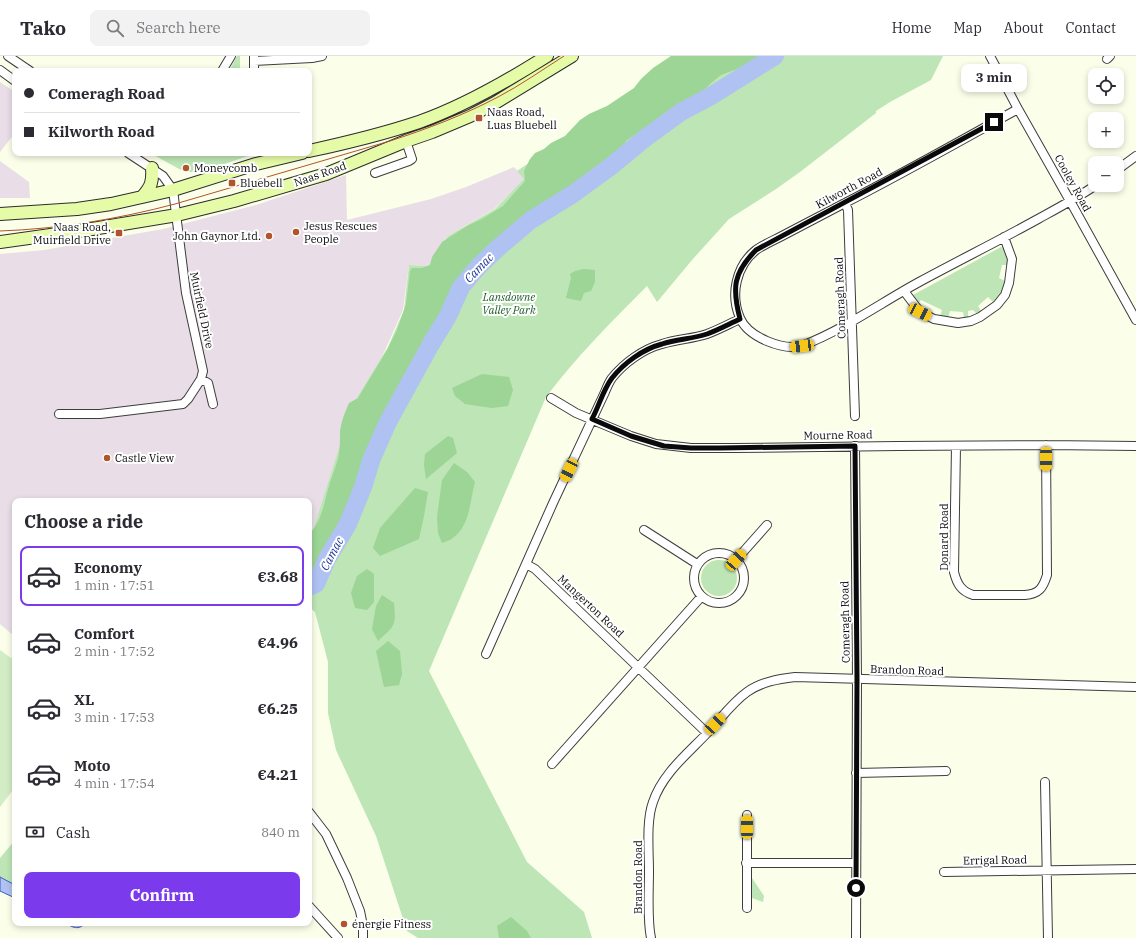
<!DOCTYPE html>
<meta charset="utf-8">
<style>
:root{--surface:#fff;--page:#f2f2f3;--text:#2b2b33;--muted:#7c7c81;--line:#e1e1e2;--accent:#7c3aed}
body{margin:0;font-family:"IBM Plex Serif",serif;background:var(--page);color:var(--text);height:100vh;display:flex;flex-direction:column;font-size:15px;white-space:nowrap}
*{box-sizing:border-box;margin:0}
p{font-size:13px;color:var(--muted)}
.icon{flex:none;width:22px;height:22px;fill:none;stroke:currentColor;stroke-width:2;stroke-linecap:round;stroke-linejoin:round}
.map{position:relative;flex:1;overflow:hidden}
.sheet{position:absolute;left:12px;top:442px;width:300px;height:428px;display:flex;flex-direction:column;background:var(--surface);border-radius:8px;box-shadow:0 2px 6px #0003}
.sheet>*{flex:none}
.top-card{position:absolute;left:12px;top:12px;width:300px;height:88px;border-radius:8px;box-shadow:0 2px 6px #0003;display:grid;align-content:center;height:88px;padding:0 12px;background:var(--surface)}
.tools{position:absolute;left:1088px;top:12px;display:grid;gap:8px}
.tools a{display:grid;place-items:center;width:36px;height:36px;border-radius:8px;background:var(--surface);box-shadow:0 2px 6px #0003;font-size:20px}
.end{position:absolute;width:18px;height:18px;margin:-9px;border:5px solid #0a0a0a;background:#fff;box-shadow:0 0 0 2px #fff}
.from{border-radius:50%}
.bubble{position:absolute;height:28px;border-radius:8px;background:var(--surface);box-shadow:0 2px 6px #0003;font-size:13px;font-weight:700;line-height:28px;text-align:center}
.car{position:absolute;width:12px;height:24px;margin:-12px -6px;border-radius:5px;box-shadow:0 0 3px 1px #0007;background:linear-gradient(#f5c518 24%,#345 0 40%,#f5c518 0 76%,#345 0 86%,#f5c518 0)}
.top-card b{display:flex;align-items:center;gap:14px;height:38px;font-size:15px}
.top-card b+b{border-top:1px solid var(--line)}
.top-card i{width:10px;height:10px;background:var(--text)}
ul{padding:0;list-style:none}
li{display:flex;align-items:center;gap:12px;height:60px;margin:0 8px 6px;padding:0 4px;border:2px solid transparent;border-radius:8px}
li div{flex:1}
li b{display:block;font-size:15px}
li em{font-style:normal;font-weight:700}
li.current{border-color:var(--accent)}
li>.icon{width:36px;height:36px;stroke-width:1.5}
h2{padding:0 12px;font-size:18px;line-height:48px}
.pay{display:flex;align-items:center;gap:10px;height:44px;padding:0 12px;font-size:15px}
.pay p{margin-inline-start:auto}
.cta{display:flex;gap:8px;margin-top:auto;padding:8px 12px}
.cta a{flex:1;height:46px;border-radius:8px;background:var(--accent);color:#fff;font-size:16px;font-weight:700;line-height:46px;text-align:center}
header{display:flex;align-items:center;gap:24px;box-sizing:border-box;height:56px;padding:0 20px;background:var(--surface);border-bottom:1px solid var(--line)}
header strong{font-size:19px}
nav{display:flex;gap:22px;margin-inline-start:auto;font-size:14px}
.search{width:280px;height:36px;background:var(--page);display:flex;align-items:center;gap:10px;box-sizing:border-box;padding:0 14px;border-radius:8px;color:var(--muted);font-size:15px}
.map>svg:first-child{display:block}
.industrial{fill:#e9dee7}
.green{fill:#bde5b5}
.forest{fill:#9cd595}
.pitch{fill:#d2edc6}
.water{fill:#b0c2f2;stroke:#3b5dc5}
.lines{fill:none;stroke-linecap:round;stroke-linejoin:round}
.river{stroke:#b0c2f2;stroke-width:18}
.street-casing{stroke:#3d3d3d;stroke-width:10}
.secondary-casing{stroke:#2c2c2c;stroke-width:14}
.street{stroke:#fff;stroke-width:8}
.secondary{stroke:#e6fba7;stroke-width:12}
.tram{stroke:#b2542b;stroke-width:1}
.route{stroke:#0a0a0a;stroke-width:5}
.poi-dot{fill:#b2542b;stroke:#fff;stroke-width:1.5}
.labels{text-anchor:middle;stroke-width:4;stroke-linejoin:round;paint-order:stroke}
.poi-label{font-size:11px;fill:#0a0a0a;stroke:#fff;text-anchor:start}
.street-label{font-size:11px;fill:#0a0a0a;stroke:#fff}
.park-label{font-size:11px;font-style:italic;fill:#1f5d28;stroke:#fff}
.water-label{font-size:12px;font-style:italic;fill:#1b3594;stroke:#fff}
</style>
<header>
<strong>Tako</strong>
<div class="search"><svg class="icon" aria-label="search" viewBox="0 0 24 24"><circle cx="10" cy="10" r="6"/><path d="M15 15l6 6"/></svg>Search here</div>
<nav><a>Home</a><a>Map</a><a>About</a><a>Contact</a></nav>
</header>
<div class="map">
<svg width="1136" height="882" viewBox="0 0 1136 882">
<rect width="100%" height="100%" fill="#fbfee9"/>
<path class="industrial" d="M0,26l15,10v41l-15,19z
M0,105l29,21 1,16h-30z
M514,111l11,12 -31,30 -46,27 -20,30 -19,-1 -6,45 -21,47 -73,186v-42h-294v136l-15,-13v-370l44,-4 119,-21 93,-24 90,-30 1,45 84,-21 35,-12z"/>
<path class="green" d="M237,0h3v15h-11z
M671,0h272l-12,24 -41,22 -14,9v2l-76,59 -24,17 -47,30 -37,41 -35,42 -10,-16c-35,35 -71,71 -101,111l-117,274 98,191 57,50 8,26h-174l-11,-7 -31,-95 -40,-86 -8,-37v-51l-13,-50 -6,-5v-64l39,-123 10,-24 30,-49 16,-37 5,-45 19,1 20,-30 47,-27 29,-30 -7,-8 87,-58 36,-27z
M150,97h100l1,2 -50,17h-11l-9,-2z
M1001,191l5,2 3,16h-7l-3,13 6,3 -3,10 -9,11 -5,-5 -10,9 3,5 -4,3 -4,-4 -5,1v6l-4,1 -1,-6 -13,-1 -2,7 -8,-1 2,-7 -21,-10 -4,5 -5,-7 1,-3z
M701 522a18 18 0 1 1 36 0a18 18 0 1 1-36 0Z
M15,784v45l-15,-8v-19z
M752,822l12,18 -1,6 -11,-4z"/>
<path class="forest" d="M671,0h88l-14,10 -24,9 -10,8 -13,14 -13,6 -58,37 -10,15 -12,10 -56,37 -8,8 -16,10 -16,16 -13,7 -29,28 -6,10 -8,8 -9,25 -19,29 -7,18 -35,54 -7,16 -22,68 -7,18 -29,53 -9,7v-43c13,-12 15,-32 20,-48 3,-11 8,-21 10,-32 1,-8 1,-15 1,-22 1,-10 5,-20 9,-29l9,-5 29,-48 10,-20 9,-26 4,-33 2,-3h10l8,-3 2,-8 10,-15 25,-16 15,-7 21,-13 22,-25 -1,-10 6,-12 5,-6 9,-4 7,-6 14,-7 15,-16 9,-6 18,-8 27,-18 7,-9 12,-11z
M584,213l11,1v12l-4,9 -7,2 -3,8 -15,-3 5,-20 -1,-4 5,-3z
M482,318l27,3 4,13 -5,16 -16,2 -27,-4 -10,-8 -3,-8z
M448,380l5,2 4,15 -31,26 -2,-14 1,-11z
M454,407l13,9 8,10c-5,18 -5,43 -21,55 -3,3 -8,4 -12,6l-4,-10 -1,-16 5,-37z
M415,432l13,4 -4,24 -5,23 -39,17 -7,-8 7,-20z
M367,513l7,5v28l-7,8 -12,-2 -4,-15 6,-17z
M382,539l12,8c2,24 1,22 -16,38l-6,-12 4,-23z
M388,585l12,10 2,23 -3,11 -15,2 -8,-36z
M511,861l16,14 4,7h-32l-2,-12z"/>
<path class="pitch" d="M0,594l15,11v126l-15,20z"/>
<path class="water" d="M0,821l15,8v13l-15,-7z
M65,867h20c-6,8 -13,4 -20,0z"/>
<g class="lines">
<path class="river" d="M309,531l7,-3 11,-25 21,-35 15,-37 9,-29 16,-36 43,-78 17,-28 13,-29 18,-21 19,-18 33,-28 42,-26 37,-27 34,-28 37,-27 30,-16 64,-40"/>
<defs>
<path id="street" d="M8,0l22,15
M254,0v15
M990,0l28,53 56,99 62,112
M1107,3l3,-3
M254,5l58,-3 10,-2
M0,14l15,11
M222,15l9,-15
M1018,53c-58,32 -116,65 -175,95 -21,11 -42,22 -63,33 -8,4 -17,8 -24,13 -20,16 -26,45 -16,68 8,19 44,34 64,27 41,-16 78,-43 117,-64 39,-21 79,-41 117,-62 20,-11 39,-21 58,-34
M1117,114l19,-14
M375,117l34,-12 3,-2 -6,-18
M845,147l3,7 7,206
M904,235l16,21 14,7 24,4 13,-2 9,-4 17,-12 8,-10 4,-12 3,-24 -8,-22
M201,323l7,4 5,21
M551,342l25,15 55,23 25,8 35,4h43l164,-2 148,-1 90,1
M59,358h41l83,-10 5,-5 13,-20 2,-8 -17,-78 -13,-103 -10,-14 -35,-23
M855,390l2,233 -1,259
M956,390l-2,126c3,12 7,19 19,23h52c14,-1 18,-7 22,-20l-1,-130
M644,474l53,34
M694 522a25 25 0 1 1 50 0a25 25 0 1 1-50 0Z
M736,504l31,-35
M526,508l9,5 172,164
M486,598l67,-151 52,-111c2,-5 4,-10 7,-14 12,-15 31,-29 50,-34 15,-5 30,-5 45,-10 11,-4 22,-10 33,-15
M552,708l149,-167
M856,717l90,-2
M1045,726l3,156
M309,756l17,22 21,44 13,33 3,15v12
M746,807h110
M944,816l192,-3
M309,850l29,32
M747,852v-93
M651,882c-4,-19 -2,-46 -2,-67 0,-20 -3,-50 4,-69 10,-30 37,-50 58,-73 11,-12 22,-27 36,-37 14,-10 31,-13 48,-15l341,10"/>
<path id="secondary" d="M309,95c37,-8 74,-17 110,-29 45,-16 87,-40 128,-66
M142,141c9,-10 11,-15 10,-29
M0,158l77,-5 34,-5 62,-14 83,-26 46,-11
M0,186l86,-12 91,-15 57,-14 92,-27 80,-33 26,-9 38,-16 25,-13 77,-47"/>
</defs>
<use href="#street" class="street-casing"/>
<use href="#secondary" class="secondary-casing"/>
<use href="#street" class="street"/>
<use href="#secondary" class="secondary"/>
<path class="tram" d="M0,175c59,-2 118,-12 175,-27l215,-63c37,-12 74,-26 108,-44 23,-12 44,-27 66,-41"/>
</g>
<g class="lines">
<path class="route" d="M856,832l1,-209 -2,-233 -135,2h-29l-27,-2 -33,-10 -39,-17c7,-13 11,-29 20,-41 12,-15 31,-29 50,-34 15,-5 30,-5 45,-10 11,-4 22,-10 33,-15 -8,-31 -7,-46 16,-69l238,-128"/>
</g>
<g class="poi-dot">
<rect x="475" y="58" width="8" height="8" rx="2"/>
<circle cx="186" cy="112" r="4"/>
<rect x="228" y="123" width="8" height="8" rx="2"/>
<circle cx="296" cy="176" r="4"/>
<rect x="115" y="173" width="8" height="8" rx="2"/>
<circle cx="269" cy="180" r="4"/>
<circle cx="107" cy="402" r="4"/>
<circle cx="344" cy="868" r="4"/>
</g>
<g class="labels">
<g class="poi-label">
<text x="487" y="60">Naas Road,<tspan x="487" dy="13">Luas Bluebell</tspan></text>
<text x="194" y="116">Moneycomb</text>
<text x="240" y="131">Bluebell</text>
<text x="304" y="174">Jesus Rescues<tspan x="304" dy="13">People</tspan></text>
<text x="111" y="175" text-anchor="end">Naas Road,<tspan x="111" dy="13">Muirfield Drive</tspan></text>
<text x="261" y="184" text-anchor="end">John Gaynor Ltd.</text>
<text x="115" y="406">Castle View</text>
<text x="352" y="872">énergie Fitness</text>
</g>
<g class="street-label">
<text transform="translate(320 118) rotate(-19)" y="4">Naas Road</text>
<text transform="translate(1073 127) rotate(61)" y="4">Cooley Road</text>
<text transform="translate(849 132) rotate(-28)" y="4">Kilworth Road</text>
<text transform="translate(840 242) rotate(-92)" y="4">Comeragh Road</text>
<text transform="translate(202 254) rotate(78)" y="4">Muirfield Drive</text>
<text transform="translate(838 379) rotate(-1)" y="4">Mourne Road</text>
<text transform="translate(944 481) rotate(-90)" y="4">Donard Road</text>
<text transform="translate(591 550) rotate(43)" y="4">Mangerton Road</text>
<text transform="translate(845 566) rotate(-91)" y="4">Comeragh Road</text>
<text transform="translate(907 614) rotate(2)" y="4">Brandon Road</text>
<text transform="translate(995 804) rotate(-1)" y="4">Errigal Road</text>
<text transform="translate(638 821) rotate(-90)" y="4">Brandon Road</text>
</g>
<g class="park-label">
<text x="509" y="245">Lansdowne<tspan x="509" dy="13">Valley Park</tspan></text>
</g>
<g class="water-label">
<text transform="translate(479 212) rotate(-46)" y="4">Camac</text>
<text transform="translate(332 498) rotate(-62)" y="4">Camac</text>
</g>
</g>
</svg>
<div class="tools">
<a><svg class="icon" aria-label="locate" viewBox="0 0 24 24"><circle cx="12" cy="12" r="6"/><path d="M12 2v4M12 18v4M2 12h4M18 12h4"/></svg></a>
<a>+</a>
<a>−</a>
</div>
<i class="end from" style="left:856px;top:832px"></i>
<i class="end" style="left:994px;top:66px"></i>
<div class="bubble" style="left:961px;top:8px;width:66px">3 min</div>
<i class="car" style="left:920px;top:256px;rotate:116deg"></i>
<i class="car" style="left:802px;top:290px;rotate:263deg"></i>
<i class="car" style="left:1046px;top:403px;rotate:180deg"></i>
<i class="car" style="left:569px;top:414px;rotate:206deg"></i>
<i class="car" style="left:736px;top:504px;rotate:42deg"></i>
<i class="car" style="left:715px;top:668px;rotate:43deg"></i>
<i class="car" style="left:747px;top:771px;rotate:0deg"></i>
<div class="top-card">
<b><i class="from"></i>Comeragh Road</b>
<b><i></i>Kilworth Road</b>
</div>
<section class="sheet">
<h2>Choose a ride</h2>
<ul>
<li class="current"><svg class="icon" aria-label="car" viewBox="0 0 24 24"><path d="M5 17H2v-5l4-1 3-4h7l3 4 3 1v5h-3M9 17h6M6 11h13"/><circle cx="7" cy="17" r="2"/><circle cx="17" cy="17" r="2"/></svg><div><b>Economy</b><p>1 min · 17:51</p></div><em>€3.68</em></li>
<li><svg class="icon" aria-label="car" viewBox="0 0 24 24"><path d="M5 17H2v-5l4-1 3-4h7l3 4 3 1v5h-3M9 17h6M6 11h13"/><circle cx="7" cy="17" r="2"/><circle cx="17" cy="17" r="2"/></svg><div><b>Comfort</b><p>2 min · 17:52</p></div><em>€4.96</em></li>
<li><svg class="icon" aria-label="car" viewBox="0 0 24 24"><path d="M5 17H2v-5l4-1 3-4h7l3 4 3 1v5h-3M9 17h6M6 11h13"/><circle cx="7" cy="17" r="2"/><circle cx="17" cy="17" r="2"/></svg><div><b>XL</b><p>3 min · 17:53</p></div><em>€6.25</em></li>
<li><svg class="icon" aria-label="car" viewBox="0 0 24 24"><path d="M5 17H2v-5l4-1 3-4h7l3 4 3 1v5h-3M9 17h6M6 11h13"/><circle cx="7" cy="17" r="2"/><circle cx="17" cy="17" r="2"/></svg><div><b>Moto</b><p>4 min · 17:54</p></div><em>€4.21</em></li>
</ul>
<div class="pay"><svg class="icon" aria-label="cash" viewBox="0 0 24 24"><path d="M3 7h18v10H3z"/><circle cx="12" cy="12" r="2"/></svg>Cash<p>840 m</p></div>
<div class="cta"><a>Confirm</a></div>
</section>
</div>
